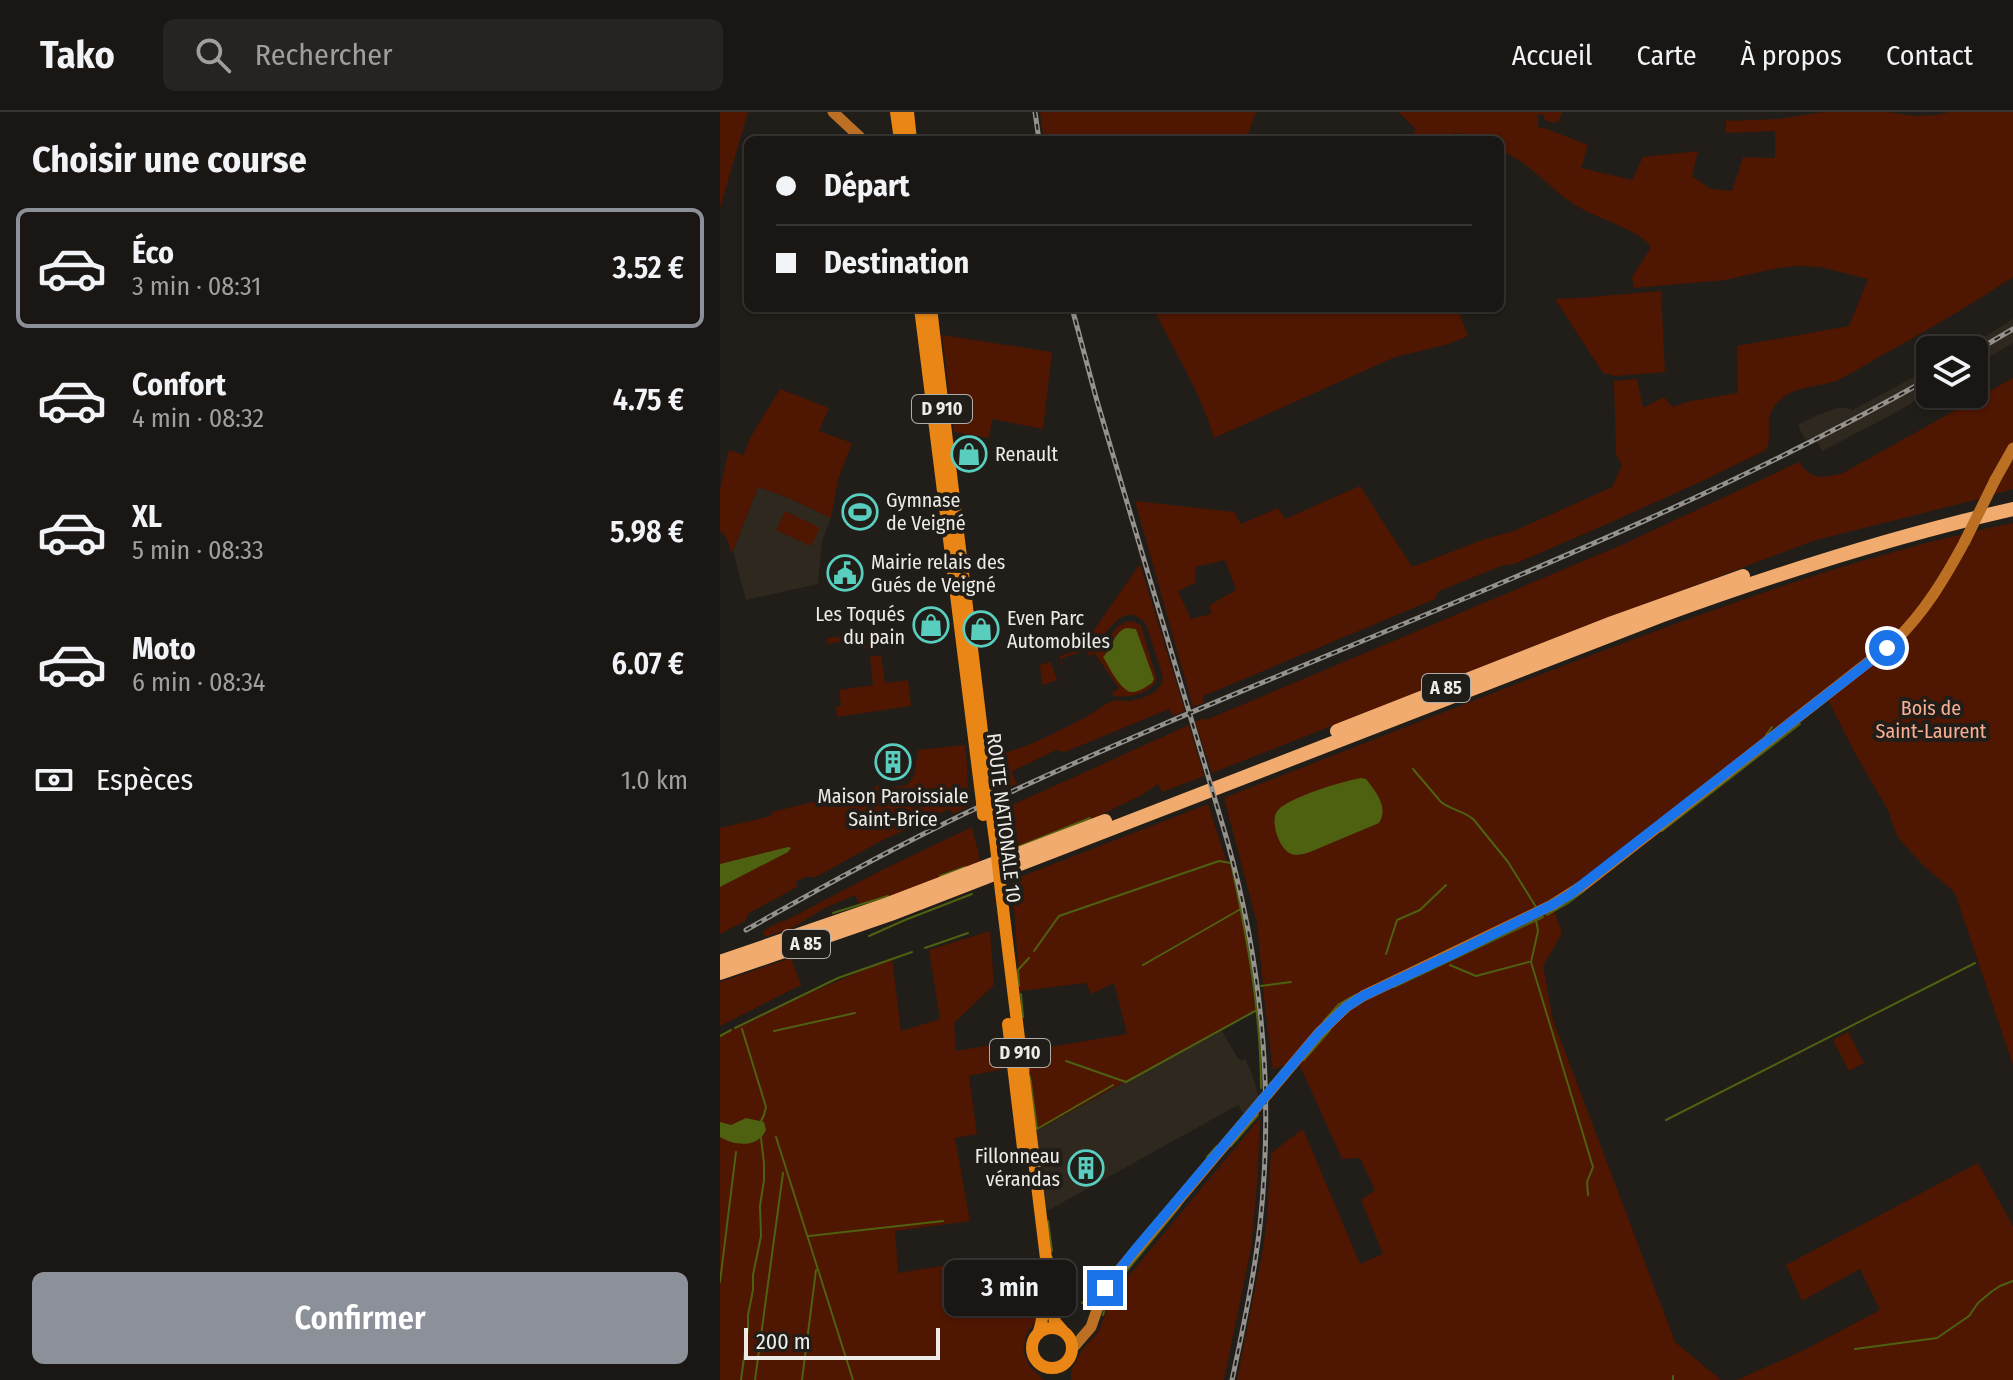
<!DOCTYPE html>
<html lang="fr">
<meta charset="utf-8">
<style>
:root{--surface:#191613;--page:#262321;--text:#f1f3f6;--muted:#9f9fa0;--line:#373533;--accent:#8c9099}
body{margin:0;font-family:"Fira Sans Condensed",sans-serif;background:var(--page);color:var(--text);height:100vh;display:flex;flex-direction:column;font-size:30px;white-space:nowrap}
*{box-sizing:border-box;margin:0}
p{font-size:26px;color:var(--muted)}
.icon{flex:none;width:44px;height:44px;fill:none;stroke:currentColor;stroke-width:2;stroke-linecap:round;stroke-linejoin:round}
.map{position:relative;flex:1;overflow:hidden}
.details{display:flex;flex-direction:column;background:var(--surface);width:720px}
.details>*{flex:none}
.top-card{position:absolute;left:24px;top:24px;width:760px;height:176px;border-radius:12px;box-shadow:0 2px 6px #0004,0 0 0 2px var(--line);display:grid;align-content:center;height:176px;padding:0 32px;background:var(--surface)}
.controls{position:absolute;left:1196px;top:224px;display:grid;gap:16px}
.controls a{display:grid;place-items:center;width:72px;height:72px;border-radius:12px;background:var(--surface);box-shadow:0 2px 6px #0004,0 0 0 2px var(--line);font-size:40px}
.scale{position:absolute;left:24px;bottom:20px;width:196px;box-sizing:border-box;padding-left:8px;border:4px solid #eeece8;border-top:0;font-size:22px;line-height:28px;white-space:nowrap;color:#eeece8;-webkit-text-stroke:6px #211e19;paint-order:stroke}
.end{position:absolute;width:36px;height:36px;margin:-18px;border:10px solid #1a73e8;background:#fff;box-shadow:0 0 0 4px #fff}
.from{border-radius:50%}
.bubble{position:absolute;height:56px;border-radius:12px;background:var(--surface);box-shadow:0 2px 6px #0004,0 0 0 2px var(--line);font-size:26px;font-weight:600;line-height:56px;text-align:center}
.top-card b{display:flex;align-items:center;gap:28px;height:76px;font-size:30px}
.top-card b+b{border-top:2px solid var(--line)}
.top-card i{width:20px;height:20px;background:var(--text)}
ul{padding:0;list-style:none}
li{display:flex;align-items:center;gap:24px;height:120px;margin:0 16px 12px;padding:0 16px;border:4px solid transparent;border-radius:12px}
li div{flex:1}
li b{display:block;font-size:30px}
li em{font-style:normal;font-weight:600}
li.selected{border-color:var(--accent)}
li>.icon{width:72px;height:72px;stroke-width:1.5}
h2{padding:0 32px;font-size:36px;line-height:96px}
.pay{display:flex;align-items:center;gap:20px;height:88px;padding:0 32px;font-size:30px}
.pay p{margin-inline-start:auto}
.cta{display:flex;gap:16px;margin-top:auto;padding:16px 32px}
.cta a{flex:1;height:92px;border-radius:12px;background:var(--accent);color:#fff;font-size:32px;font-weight:600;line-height:92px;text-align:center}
header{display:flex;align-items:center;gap:48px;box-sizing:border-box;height:112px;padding:0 40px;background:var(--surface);border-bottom:2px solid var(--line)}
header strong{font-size:38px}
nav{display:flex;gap:44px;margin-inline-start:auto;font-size:28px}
.search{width:560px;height:72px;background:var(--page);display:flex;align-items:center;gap:20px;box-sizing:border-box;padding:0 28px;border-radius:12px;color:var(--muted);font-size:30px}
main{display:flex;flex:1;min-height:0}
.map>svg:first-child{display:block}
.built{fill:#2e281e}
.green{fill:#4f1601;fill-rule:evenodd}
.water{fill:#4e6110}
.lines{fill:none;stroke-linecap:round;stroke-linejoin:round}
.stream{stroke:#4e6110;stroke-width:2}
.secondary{stroke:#bc7024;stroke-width:11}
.primary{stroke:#e98616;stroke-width:12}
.highway{stroke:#f2ab6e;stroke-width:14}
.rail-casing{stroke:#95928e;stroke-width:5}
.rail{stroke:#211e19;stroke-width:2;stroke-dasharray:6;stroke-linecap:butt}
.secondary-bridge{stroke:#bc7024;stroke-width:11}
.primary-bridge{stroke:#e98616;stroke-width:12}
.route{stroke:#1a73e8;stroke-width:10}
.labels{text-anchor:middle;stroke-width:8;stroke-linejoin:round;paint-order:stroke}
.shield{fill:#211e19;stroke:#b0aeaa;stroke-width:2}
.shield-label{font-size:18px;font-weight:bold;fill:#eeece8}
.poi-label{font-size:20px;fill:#eeece8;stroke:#211e19;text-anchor:start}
.park-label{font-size:20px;fill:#faaf95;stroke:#211e19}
.street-label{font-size:20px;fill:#eeece8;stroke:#211e19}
</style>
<header>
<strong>Tako</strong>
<div class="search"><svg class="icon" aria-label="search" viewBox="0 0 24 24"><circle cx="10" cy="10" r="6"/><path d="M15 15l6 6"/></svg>Rechercher</div>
<nav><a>Accueil</a><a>Carte</a><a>À propos</a><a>Contact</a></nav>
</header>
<main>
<section class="details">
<h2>Choisir une course</h2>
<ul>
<li class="selected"><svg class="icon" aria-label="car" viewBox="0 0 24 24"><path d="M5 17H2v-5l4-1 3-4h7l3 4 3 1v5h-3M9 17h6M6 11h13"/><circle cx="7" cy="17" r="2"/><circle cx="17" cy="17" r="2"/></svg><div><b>Éco</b><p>3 min · 08:31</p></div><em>3.52 €</em></li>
<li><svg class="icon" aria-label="car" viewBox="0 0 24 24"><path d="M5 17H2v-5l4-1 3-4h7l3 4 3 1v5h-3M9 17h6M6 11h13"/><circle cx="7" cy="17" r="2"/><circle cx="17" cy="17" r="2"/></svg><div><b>Confort</b><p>4 min · 08:32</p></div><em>4.75 €</em></li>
<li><svg class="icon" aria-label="car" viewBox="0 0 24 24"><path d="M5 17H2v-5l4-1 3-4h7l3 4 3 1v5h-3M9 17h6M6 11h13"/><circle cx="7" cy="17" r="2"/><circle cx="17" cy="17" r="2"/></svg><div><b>XL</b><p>5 min · 08:33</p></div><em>5.98 €</em></li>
<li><svg class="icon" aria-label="car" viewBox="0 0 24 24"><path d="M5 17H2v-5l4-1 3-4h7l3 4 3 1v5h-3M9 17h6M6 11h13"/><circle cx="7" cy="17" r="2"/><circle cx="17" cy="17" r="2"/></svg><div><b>Moto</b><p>6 min · 08:34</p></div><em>6.07 €</em></li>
</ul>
<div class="pay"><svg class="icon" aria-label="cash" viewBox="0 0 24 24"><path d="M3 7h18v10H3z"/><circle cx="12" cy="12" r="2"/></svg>Espèces<p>1.0 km</p></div>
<div class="cta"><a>Confirmer</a></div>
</section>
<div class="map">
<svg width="1293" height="1268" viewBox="0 0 1293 1268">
<rect width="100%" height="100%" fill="#211e19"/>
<path class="built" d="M1293,207v24l-39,23v-16h-11z
M1210,256v24l-37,22 -71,37 -8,-15 -8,4 -7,-12v-4l19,-9 22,-8 13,3z
M38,375l31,11 42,20 -9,23 -4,43 -72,16 -13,-49z
M501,917l16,28 4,4 4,-2 7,14 8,30 -13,16 -9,-14 -198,110 -10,-81z"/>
<path class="green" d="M0,0h28l-28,96z
M320,0h216l-10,28h-202z
M678,0h164l-4,10c-5,1 -9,0 -14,-3v-4l-6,-1v13l9,2 41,16 -7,23 51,12 11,-23 55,-6 -6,25 19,13 21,2 11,-34 32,1v-27l-49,2v-12l52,-2 46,-7h64l25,4 24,-1 12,-3h64v165c-41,27 -83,52 -127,76 -16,9 -32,19 -48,27 -19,8 -42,5 -58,20 -20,19 -5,32 -14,50 -83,41 -167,78 -252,114l-13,2 -62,25 -4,8 -232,97v7l-10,4 -58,-206 99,11 7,12 37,-16 7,11 75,-33 52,81 73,-28 29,-8 98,-44 10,-22 -6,-11 -2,-73 23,-2 6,29 21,-11 8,10 19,-6 47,-8 -1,-47 112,-20 19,-47 -48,-12 -22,-1 -20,2 -53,12 -91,8 -2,-11 18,-28 -1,-5c-18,-17 -45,-23 -67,-35 -30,-16 -51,-47 -82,-59v-10h-24l-21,-8 -5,8h-40l6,-11zM505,448l11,30 -26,15 1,9 -20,5 -13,-28 17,-8v-16z
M941,179l4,81 -50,4 -12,-3 -48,-74 23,-1z
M433,196h304l11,28 -19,8 -54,13 -181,81c-11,-41 -42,-91 -61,-130z
M222,223l110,17 -9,77 -51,-10 -3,19 -35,-6z
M1293,266v111l-34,10 -163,41 -269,101 -335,132 -17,-51 9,-4 2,2 418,-176 175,-82c12,19 24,16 44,11z
M60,277l49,19 -10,23 33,12 -14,36 -7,39 -42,-20 -31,-11 -25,64 -2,1 -4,-13 -4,-6 -3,-1v-43l9,-39 15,5 5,-15z
M65,399l35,17 -9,18 -35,-16z
M1293,411v542l-58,-172 -33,-29 -22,-24 -5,-9 -7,-21 -33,-57 -29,-57 -274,209 10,28 -19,33 10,54 122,322 46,38h-484l26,-131 4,-32 4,-64 32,-24 57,135 23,-10 -22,-54 14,-10 -15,-32 -18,1 -45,-100 -24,11 -8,-64 -8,-83 -33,-125c137,-53 274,-108 413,-160 123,-46 247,-89 376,-115z
M420,452l45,147 -12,5 -4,-7 -104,43 -9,-2 -45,22 6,12 -19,8 -3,-14 -1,-23c27,-4 67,-25 92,-38 9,-5 18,-13 27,-16 6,-2 12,1 18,0 14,-4 31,-8 32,-24l-17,-53c-19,-22 -34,0 -45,16h-14z
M411,509l10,4 16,55c-9,15 -28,18 -44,16l-1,-3 7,-5 -25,-35 -5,3 -4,-6 -24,9 2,6h-2l-1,-9 32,-11 14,-1c6,-12 11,-21 25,-23z
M152,521l1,15 -8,1 -1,-9 -8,-1 -29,5 1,-6z
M161,543l4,28 23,-3 3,26 -74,11 -1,-10 5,-1 -2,-16 34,-5 -3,-28z
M331,550l6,18 -15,5 -2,-20z
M469,613l15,51 -42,16 -4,-8 -16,11 -54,26 -82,32 -5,-43z
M245,633c3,20 2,41 4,61l-16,8 -4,-5 -68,32 -65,36h-11l-9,5 1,5 -48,26 -4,8 -25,13v-106l51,-12 1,-4 107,-26 19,1 9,-2 7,-9 4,-26z
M488,692l18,56 4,6 14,59 11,85 -225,124 -10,-82 107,-18 -13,-51 -23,11 -5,-11 -66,8 -8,-111z
M252,715c2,12 7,23 8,35l-86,33 -34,10 -5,-10 -30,13 -35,21 -25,8 -2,-6 16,-9 6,-1 97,-51z
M270,819l4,54 -40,38 2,28 35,-6 14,9 -2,15 -34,7 8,58 -22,4 15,83 -75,10 3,42 82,-13 6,49 31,-4 17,-10 2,25 -10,15 -3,16 6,15 15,14h-324v-344l87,-42 85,-36 9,73 39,-12 -11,-69z
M71,846l10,27 -81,41v-44z
M1128,920l16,31 -15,8 -16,-31z
M540,1006l-3,66 -6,64 -27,132h-153v-10l12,-21 16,-18 12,-34z
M1258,1051l35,63v154h-276l67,-30 76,-40 -20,-41 -58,32 -16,-36z"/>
<path class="water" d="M406,516l10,1 18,50 -2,4c-5,3 -13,9 -19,9 -12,1 -24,-26 -30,-35 9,-8 11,-25 23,-29z
M641,666l5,1c10,13 23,28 13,44l-69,29c-6,2 -12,4 -19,2 -12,-5 -22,-34 -13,-44 12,-13 65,-29 83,-32z
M68,735l3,1 -3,4 -68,35v-23z
M26,1006l18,4 2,8c-8,18 -31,16 -46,7v-15l11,3z"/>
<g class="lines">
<path class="stream" d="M1046,623l6,-8
M693,657l28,33c10,8 24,9 33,18l34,42 28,45
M942,719l138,-107
M298,735l72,-29
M220,764l25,-9
M113,801l55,-17
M827,803l21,-12 16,-12
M816,808l2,11 -7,31 62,205 -6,15 1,13
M149,824l36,-16 67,-26
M205,836l43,-15
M314,839l25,-35 160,-55 12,2c16,74 30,149 30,225
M666,842l11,-34 23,-10 26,-25
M423,853l96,-55
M730,853l26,11 53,-14
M299,874l-1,-16 11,-12
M541,874l30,-4
M674,875l149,-70
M301,882l2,23
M604,909l15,-17 16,-9
M15,916l103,-50 74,-26
M22,917l24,78 -2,8 -3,6
M54,919l81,-18
M0,924l11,-6
M307,933l2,26
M584,948l26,-30
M346,949l60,21 129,-71
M310,965l7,52 76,-44
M946,1008l309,-157
M56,1025l77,243
M511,1034l27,-31
M487,1045l10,-11
M328,1109l4,30
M89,1124l134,-15
M332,1145l4,26
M0,1170l16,-130
M362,1191l11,-11
M383,1203l6,-21 7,-10 64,-78
M1135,1237l82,-11 32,-22 9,-13 13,-11 9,-6 13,-5
M953,1264v4
M21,1268l7,-52v-13l5,-25v-15l8,-39 -1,-30 4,-26v-17l-3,-25
M35,1268l28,-207
M82,1268l14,-110"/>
<path class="secondary" d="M113,0l30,28
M1275,368l18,-32
M352,1237l19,-22 10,-29 10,-18 208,-247 27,-26 17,-11 189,-91 33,-21 309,-242c31,-30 51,-64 71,-101"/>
<path class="primary" d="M176,0l4,28
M188,0l3,28
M200,196l62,494
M211,196l59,490
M271,699l5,36
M281,780l51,415 3,15 8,9
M288,912l15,124
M318,1154c3,22 9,46 0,68
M312 1236a20 20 0 1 1 40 0a20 20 0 1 1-40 0Z"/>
<path class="highway" d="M617,619l275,-108 131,-47
M0,850l168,-58 217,-83
M0,861l171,-59 772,-299c115,-42 231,-79 350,-106"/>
<defs>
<path id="rail" d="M315,0l4,28
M352,196l25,93 130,439c35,125 47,255 33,385 -6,52 -17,104 -28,155
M1254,240l39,-23
M26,818c72,-41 145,-81 220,-117 319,-152 656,-261 964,-435"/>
</defs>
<use href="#rail" class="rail-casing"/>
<use href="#rail" class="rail"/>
<path class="secondary-bridge" d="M1245,429l30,-61"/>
<path class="primary-bridge" d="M270,686l1,13
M262,690l1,13
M276,735l5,45"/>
</g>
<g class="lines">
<path class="route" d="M385,1176l30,-38 184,-217 27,-26 17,-11 88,-41 101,-50 17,-10 318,-247"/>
</g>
<defs>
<symbol id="shop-ring" viewBox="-11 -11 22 22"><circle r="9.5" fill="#211e19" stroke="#59cebf" stroke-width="1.5"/><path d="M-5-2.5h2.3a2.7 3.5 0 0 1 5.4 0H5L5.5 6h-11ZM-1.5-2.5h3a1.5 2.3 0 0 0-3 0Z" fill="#59cebf"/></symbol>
<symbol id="stadium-ring" viewBox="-11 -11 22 22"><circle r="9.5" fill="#211e19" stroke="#59cebf" stroke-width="1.5"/><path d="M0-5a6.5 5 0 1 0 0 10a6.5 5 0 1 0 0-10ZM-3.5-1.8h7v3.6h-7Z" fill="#59cebf"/></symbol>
<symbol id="civic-ring" viewBox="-11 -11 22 22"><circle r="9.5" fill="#211e19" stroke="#59cebf" stroke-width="1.5"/><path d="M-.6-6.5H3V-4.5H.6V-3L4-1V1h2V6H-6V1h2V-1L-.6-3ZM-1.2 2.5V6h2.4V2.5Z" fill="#59cebf"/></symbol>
<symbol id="building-ring" viewBox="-11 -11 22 22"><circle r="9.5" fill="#211e19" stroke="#59cebf" stroke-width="1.5"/><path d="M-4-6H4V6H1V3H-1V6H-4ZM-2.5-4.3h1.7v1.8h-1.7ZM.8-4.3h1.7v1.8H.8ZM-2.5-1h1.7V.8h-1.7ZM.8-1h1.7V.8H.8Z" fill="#59cebf"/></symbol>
</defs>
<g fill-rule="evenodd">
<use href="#shop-ring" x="229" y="322" width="40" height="40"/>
<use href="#stadium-ring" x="120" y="380" width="40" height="40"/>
<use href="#civic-ring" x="105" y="441" width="40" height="40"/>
<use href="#shop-ring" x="191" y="493" width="40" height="40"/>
<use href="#shop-ring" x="241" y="497" width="40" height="40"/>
<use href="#building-ring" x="153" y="630" width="40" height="40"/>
<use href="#building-ring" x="346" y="1036" width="40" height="40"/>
</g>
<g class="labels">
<g class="shield">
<rect x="192" y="283" width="60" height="28" rx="6"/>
<rect x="702" y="562" width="48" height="28" rx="6"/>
<rect x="62" y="818" width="48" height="28" rx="6"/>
<rect x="270" y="927" width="60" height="28" rx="6"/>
</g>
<g class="shield-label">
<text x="222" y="303">D 910</text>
<text x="726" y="582">A 85</text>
<text x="86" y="838">A 85</text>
<text x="300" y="947">D 910</text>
</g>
<g class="poi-label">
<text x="275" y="349">Renault</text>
<text x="166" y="395">Gymnase<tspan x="166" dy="23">de Veigné</tspan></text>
<text x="151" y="457">Mairie relais des<tspan x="151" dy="23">Gués de Veigné</tspan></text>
<text x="185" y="509" text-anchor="end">Les Toqués<tspan x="185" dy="23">du pain</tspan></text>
<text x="287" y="513">Even Parc<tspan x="287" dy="23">Automobiles</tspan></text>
<text x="173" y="691" text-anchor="middle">Maison Paroissiale<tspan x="173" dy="23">Saint-Brice</tspan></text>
<text x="340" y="1051" text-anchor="end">Fillonneau<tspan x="340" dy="23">vérandas</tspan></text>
</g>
<g class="park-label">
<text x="1211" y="603">Bois de<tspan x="1211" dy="23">Saint-Laurent</tspan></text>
</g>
<g class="street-label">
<text transform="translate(284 706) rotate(83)" y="7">ROUTE NATIONALE 10</text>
</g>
</g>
</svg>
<div class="controls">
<a><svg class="icon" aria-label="layers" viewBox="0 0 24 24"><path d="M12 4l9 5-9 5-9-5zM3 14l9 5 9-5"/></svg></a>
</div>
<div class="scale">200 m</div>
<i class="end from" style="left:1167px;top:536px"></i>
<i class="end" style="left:385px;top:1176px"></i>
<div class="bubble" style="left:224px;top:1148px;width:132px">3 min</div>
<div class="top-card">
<b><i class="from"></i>Départ</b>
<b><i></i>Destination</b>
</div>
</div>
</main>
